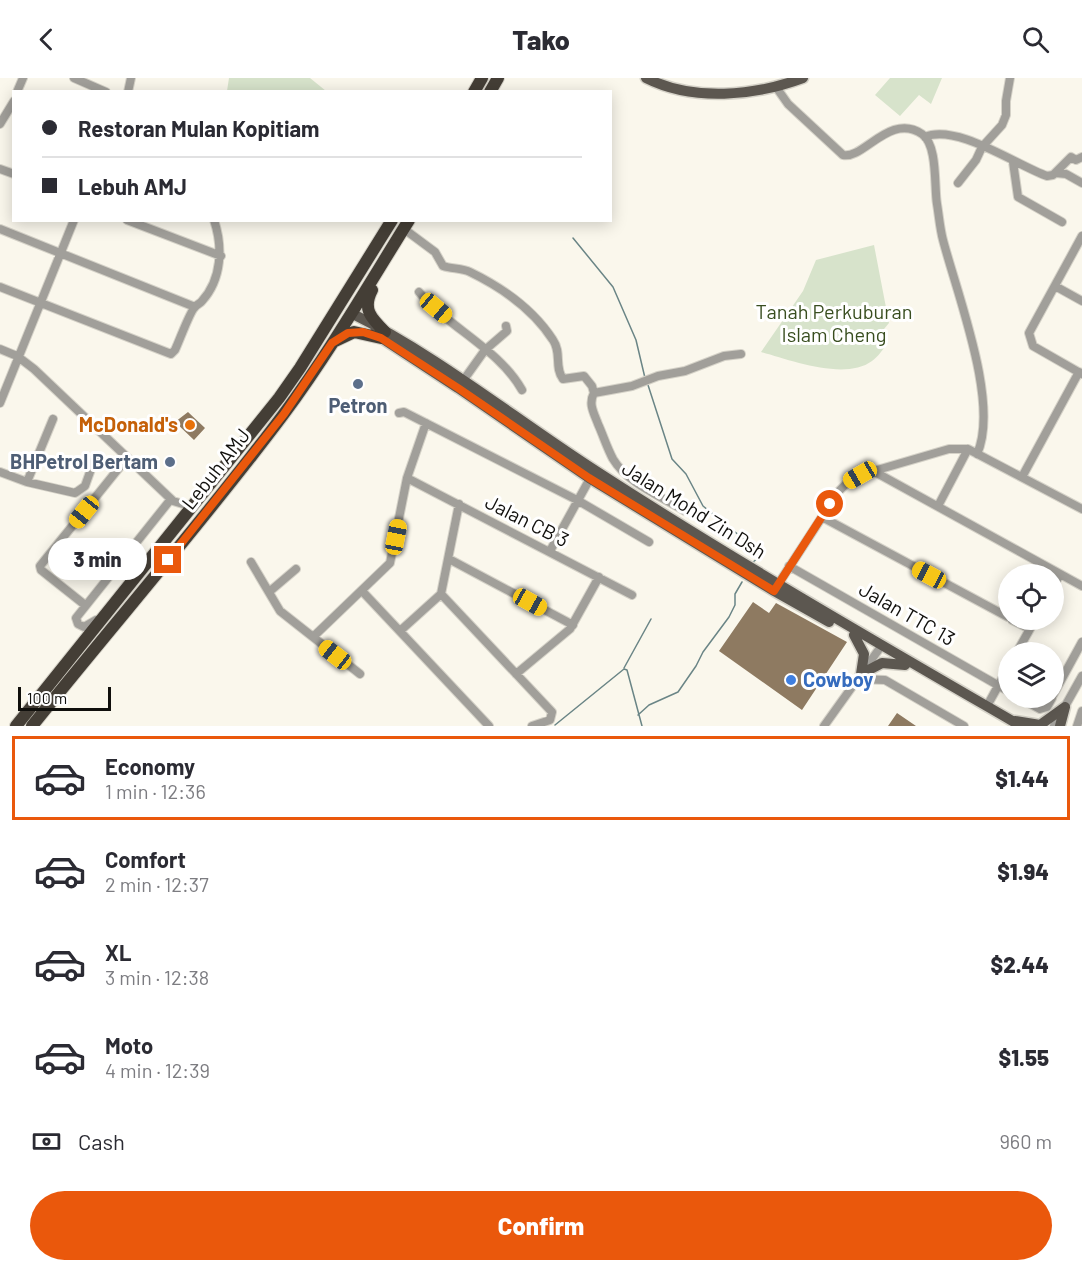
<!DOCTYPE html>
<meta charset="utf-8">
<style>
:root{--surface:#fff;--page:#f7f7f7;--text:#2b2b33;--muted:#7c7c81;--line:#e1e1e2;--accent:#ea580c}
body{margin:0;font-family:Barlow,sans-serif;background:var(--page);color:var(--text);height:100vh;display:flex;flex-direction:column;font-size:22px;white-space:nowrap}
*{box-sizing:border-box;margin:0}
p{font-size:20px;color:var(--muted)}
.icon{flex:none;width:33px;height:33px;fill:none;stroke:currentColor;stroke-width:2;stroke-linecap:round;stroke-linejoin:round}
.map{position:relative;height:648px;overflow:hidden}
.panel{display:flex;flex-direction:column;background:var(--surface);flex:1}
.panel>*{flex:none}
.banner{position:absolute;left:12px;top:12px;width:600px;height:132px;border-radius:0px;box-shadow:0 3px 15px #0003;display:grid;align-content:center;height:132px;padding:0 30px;background:var(--surface)}
.fabs{position:absolute;left:998px;top:486px;display:grid;gap:12px}
.fabs a{display:grid;place-items:center;width:66px;height:66px;border-radius:50%;background:var(--surface);box-shadow:0 3px 15px #0003;font-size:30px}
.scale{position:absolute;left:18px;bottom:15px;width:93px;box-sizing:border-box;padding-left:6px;border:3px solid #100f0c;border-top:0;font-size:16px;line-height:21px;white-space:nowrap;color:#100f0c;-webkit-text-stroke:4px #fff;paint-order:stroke}
.end{position:absolute;width:27px;height:27px;margin:-14px;border:8px solid #ea580c;background:#fff;box-shadow:0 0 0 3px #fff}
.from{border-radius:50%}
.bubble{position:absolute;height:42px;border-radius:21px;background:var(--surface);box-shadow:0 3px 15px #0003;font-size:20px;font-weight:800;line-height:42px;text-align:center}
.car{position:absolute;width:18px;height:36px;margin:-18px -9px;border-radius:8px;box-shadow:0 0 4px 2px #0007;background:linear-gradient(#f5c518 24%,#345 0 40%,#f5c518 0 76%,#345 0 86%,#f5c518 0)}
.banner b{display:flex;align-items:center;gap:21px;height:57px;font-size:22px}
.banner b+b{border-top:2px solid var(--line)}
.banner i{width:15px;height:15px;background:var(--text)}
ul{padding:10px 0 0;list-style:none}
li{display:flex;align-items:center;gap:18px;height:84px;margin:0 12px 9px;padding:0 18px;border:3px solid transparent;border-radius:0px}
li div{flex:1}
li b{display:block;font-size:22px}
li em{font-style:normal;font-weight:800}
li.active{border-color:var(--accent)}
li>.icon{width:54px;height:54px;stroke-width:1.5}
.pay{display:flex;align-items:center;gap:15px;height:66px;padding:0 30px;font-size:22px}
.pay p{margin-inline-start:auto}
.button{display:flex;gap:12px;margin-top:auto;padding:12px 30px}
.button a{flex:1;height:69px;border-radius:36px;background:var(--accent);color:#fff;font-size:24px;font-weight:800;line-height:69px;text-align:center}
header{display:flex;justify-content:space-between;align-items:center;height:78px;padding:0 30px;background:var(--surface);font-size:27px;font-weight:800}
.map>svg:first-child{display:block}
.green{fill:#d7e3cb}
.lines{fill:none;stroke-linecap:round;stroke-linejoin:round}
.stream{stroke:#6a8586;stroke-width:1.5}
.building{fill:#8e7a61}
.minor-casing{stroke:#d5d2c8;stroke-width:10}
.major-casing{stroke:#d5d2c8;stroke-width:13}
.highway-casing{stroke:#d5d2c8;stroke-width:14}
.minor{stroke:#a19f9a;stroke-width:8}
.major{stroke:#5c5750;stroke-width:10}
.highway{stroke:#443e36;stroke-width:12}
.route{stroke:#ea580c;stroke-width:8}
.service-dot{fill:#5c6f8a;stroke:#fff;stroke-width:2}
.food-dot{fill:#e8710a;stroke:#fff;stroke-width:2}
.shop-dot{fill:#3f7fe0;stroke:#fff;stroke-width:2}
.labels{text-anchor:middle;stroke-width:6;stroke-linejoin:round;paint-order:stroke}
.park-label{font-size:20px;fill:#394e20;stroke:#fff}
.service-label{font-size:20px;font-weight:bold;fill:#4e5e75;stroke:#fff}
.food-label{font-size:20px;font-weight:bold;fill:#c56008;stroke:#fff;text-anchor:end}
.street-label{font-size:20px;fill:#100f0c;stroke:#fff}
.shop-label{font-size:20px;font-weight:bold;fill:#366cbe;stroke:#fff;text-anchor:start}
</style>
<header><svg class="icon" aria-label="back" viewBox="0 0 24 24"><path d="M15 5l-7 7 7 7"/></svg>Tako<svg class="icon" aria-label="search" viewBox="0 0 24 24"><circle cx="10" cy="10" r="6"/><path d="M15 15l6 6"/></svg></header>
<div class="map">
<svg width="1082" height="648" viewBox="0 0 1082 648">
<rect width="100%" height="100%" fill="#faf7ec"/>
<path class="green" d="M229,0h81l16,13h-99z
M890,0h52l-11,26 -12,-9 -19,21 -25,-21z
M874,167l15,78 -10,12 9,8c-5,6 -10,14 -16,18 -27,20 -82,-1 -111,-9l42,-61 13,-31z"/>
<g class="lines">
<path class="stream" d="M573,160l40,49 23,53 9,38
M648,307l24,74 14,15 17,32 53,43 1,10 -4,3
M624,590l27,-49
M638,637l11,-10 29,-13 18,-26 7,-14 26,-35 6,-12v-11l7,-12
M555,647l69,-56 3,1 15,56"/>
</g>
<path class="building" d="M188,334l17,16 -11,12 -19,-18z
M753,524l16,11 7,-10 71,39 -45,68 -83,-59z
M897,635l19,13h-28z"/>
<g class="lines">
<defs>
<path id="minor" d="M74,0l32,14
M776,9l12,17 55,51c20,5 47,-43 79,-21 16,11 12,53 15,70 2,12 3,25 6,36 14,54 57,164 34,214
M17,14l6,-14
M128,14l3,-14
M0,46l14,-23
M925,59c31,-14 91,28 122,39l6,-1 18,-18 5,3 6,-3
M1013,84l5,35 44,25
M0,91l14,5
M1056,95l10,1 16,9
M958,105l18,-23 6,-13 20,-22 4,-10v-14l4,-23
M127,142l94,36
M0,151l195,78
M404,151l31,23 8,14c9,3 19,2 27,6 33,16 63,37 83,68 9,13 1,27 10,39l21,-3 8,10 2,7
M1082,158l-53,97 4,13 49,28
M1055,208l27,15
M0,209l171,67 4,-4c4,-8 15,-39 20,-43 2,-3 5,-3 7,-6 20,-22 21,-54 12,-81
M419,214c30,36 80,57 103,98
M0,271l17,7 17,13 139,132 20,6
M460,307l25,-35 22,-19 -1,-5
M0,325l74,-183
M399,335l5,-1 173,88 72,42
M0,394l27,10 48,11 10,-7 10,-28
M875,394l207,114
M1022,399l57,-105
M407,400l225,117
M27,404l26,-63
M938,428l30,-57
M685,433c-24,-15 -57,-27 -72,-52 -6,-11 -10,-24 -15,-35 -4,-11 -10,-20 -4,-31l38,-7 26,-10 27,-5 39,-15 17,-2
M822,439l186,100
M550,473l43,-78
M449,481l124,66
M251,484l29,49 80,63
M789,488l219,125
M1053,509l7,-13
M775,511l64,-98 10,-10 11,-6 89,-26h19l114,60
M362,513l127,135
M269,514l27,-23
M441,516l111,118 -2,8 -18,6
M85,527l-44,-35 -1,-4 87,-108
M96,542l-12,7 -6,-3 -2,-6 95,-119
M1012,542l18,9
M400,553l41,-37 18,-90
M313,559l77,-74 17,-85 19,-55
M1017,574l18,-32
M516,596l54,-45 29,-52
M858,601l27,1 79,46
M1053,617l29,-53
M1020,620l20,11 7,-2 5,-9
M987,628l21,-38
M824,648l58,-81
M1054,648l28,-50
M1077,648l5,-15"/>
<path id="major" d="M646,0c48,24 108,18 157,0
M351,235c87,43 164,106 245,158 139,90 282,172 425,255
M374,255l84,55 131,90 185,113 55,31
M854,557l10,19 -3,20
M861,596l21,-11 23,2
M1015,643l25,4 25,-18
M1060,648l5,-19"/>
<path id="highway" d="M474,14l8,-14
M490,14l8,-14
M372,212c-10,19 -1,28 13,42
M335,263l19,-9 27,6
M16,648l263,-328 21,-30 92,-148
M32,648c83,-104 171,-204 251,-311 46,-62 85,-129 126,-195"/>
</defs>
<use href="#minor" class="minor-casing"/>
<use href="#major" class="major-casing"/>
<use href="#highway" class="highway-casing"/>
<use href="#minor" class="minor"/>
<use href="#major" class="major"/>
<use href="#highway" class="highway"/>
</g>
<g class="lines">
<path class="route" d="M168,482l116,-146 48,-71 16,-10 15,-1 18,6 77,50 131,90 185,113 56,-87"/>
</g>
<g class="service-dot">
<circle cx="358" cy="306" r="6"/>
<circle cx="170" cy="384" r="6"/>
</g>
<circle class="food-dot" cx="190" cy="347" r="6"/>
<circle class="shop-dot" cx="791" cy="602" r="6"/>
<g class="labels">
<g class="park-label">
<text x="834" y="241">Tanah Perkuburan<tspan x="834" dy="23">Islam Cheng</tspan></text>
</g>
<g class="service-label">
<text x="358" y="335">Petron</text>
<text x="158" y="391" text-anchor="end">BHPetrol Bertam</text>
</g>
<g class="food-label">
<text x="178" y="354">McDonald's</text>
</g>
<g class="street-label">
<text transform="translate(216 391) rotate(-52)" y="7">Lebuh AMJ</text>
<text transform="translate(694 432) rotate(32)" y="7">Jalan Mohd Zin Dsh</text>
<text transform="translate(527 443) rotate(27)" y="7">Jalan CB 3</text>
<text transform="translate(907 536) rotate(30)" y="7">Jalan TTC 13</text>
</g>
<g class="shop-label">
<text x="803" y="609">Cowboy</text>
</g>
</g>
</svg>
<div class="fabs">
<a><svg class="icon" aria-label="locate" viewBox="0 0 24 24"><circle cx="12" cy="12" r="6"/><path d="M12 2v4M12 18v4M2 12h4M18 12h4"/></svg></a>
<a><svg class="icon" aria-label="layers" viewBox="0 0 24 24"><path d="M12 4l9 5-9 5-9-5zM3 14l9 5 9-5"/></svg></a>
</div>
<div class="scale">100 m</div>
<i class="end from" style="left:830px;top:426px"></i>
<i class="end" style="left:168px;top:482px"></i>
<div class="bubble" style="left:48px;top:460px;width:99px">3 min</div>
<i class="car" style="left:436px;top:230px;rotate:130deg"></i>
<i class="car" style="left:860px;top:397px;rotate:240deg"></i>
<i class="car" style="left:84px;top:434px;rotate:219deg"></i>
<i class="car" style="left:396px;top:459px;rotate:11deg"></i>
<i class="car" style="left:929px;top:497px;rotate:298deg"></i>
<i class="car" style="left:530px;top:524px;rotate:119deg"></i>
<i class="car" style="left:335px;top:577px;rotate:308deg"></i>
<div class="banner">
<b><i class="from"></i>Restoran Mulan Kopitiam</b>
<b><i></i>Lebuh AMJ</b>
</div>
</div>
<section class="panel">
<ul>
<li class="active"><svg class="icon" aria-label="car" viewBox="0 0 24 24"><path d="M5 17H2v-5l4-1 3-4h7l3 4 3 1v5h-3M9 17h6M6 11h13"/><circle cx="7" cy="17" r="2"/><circle cx="17" cy="17" r="2"/></svg><div><b>Economy</b><p>1 min · 12:36</p></div><em>$1.44</em></li>
<li><svg class="icon" aria-label="car" viewBox="0 0 24 24"><path d="M5 17H2v-5l4-1 3-4h7l3 4 3 1v5h-3M9 17h6M6 11h13"/><circle cx="7" cy="17" r="2"/><circle cx="17" cy="17" r="2"/></svg><div><b>Comfort</b><p>2 min · 12:37</p></div><em>$1.94</em></li>
<li><svg class="icon" aria-label="car" viewBox="0 0 24 24"><path d="M5 17H2v-5l4-1 3-4h7l3 4 3 1v5h-3M9 17h6M6 11h13"/><circle cx="7" cy="17" r="2"/><circle cx="17" cy="17" r="2"/></svg><div><b>XL</b><p>3 min · 12:38</p></div><em>$2.44</em></li>
<li><svg class="icon" aria-label="car" viewBox="0 0 24 24"><path d="M5 17H2v-5l4-1 3-4h7l3 4 3 1v5h-3M9 17h6M6 11h13"/><circle cx="7" cy="17" r="2"/><circle cx="17" cy="17" r="2"/></svg><div><b>Moto</b><p>4 min · 12:39</p></div><em>$1.55</em></li>
</ul>
<div class="pay"><svg class="icon" aria-label="cash" viewBox="0 0 24 24"><path d="M3 7h18v10H3z"/><circle cx="12" cy="12" r="2"/></svg>Cash<p>960 m</p></div>
<div class="button"><a>Confirm</a></div>
</section>
